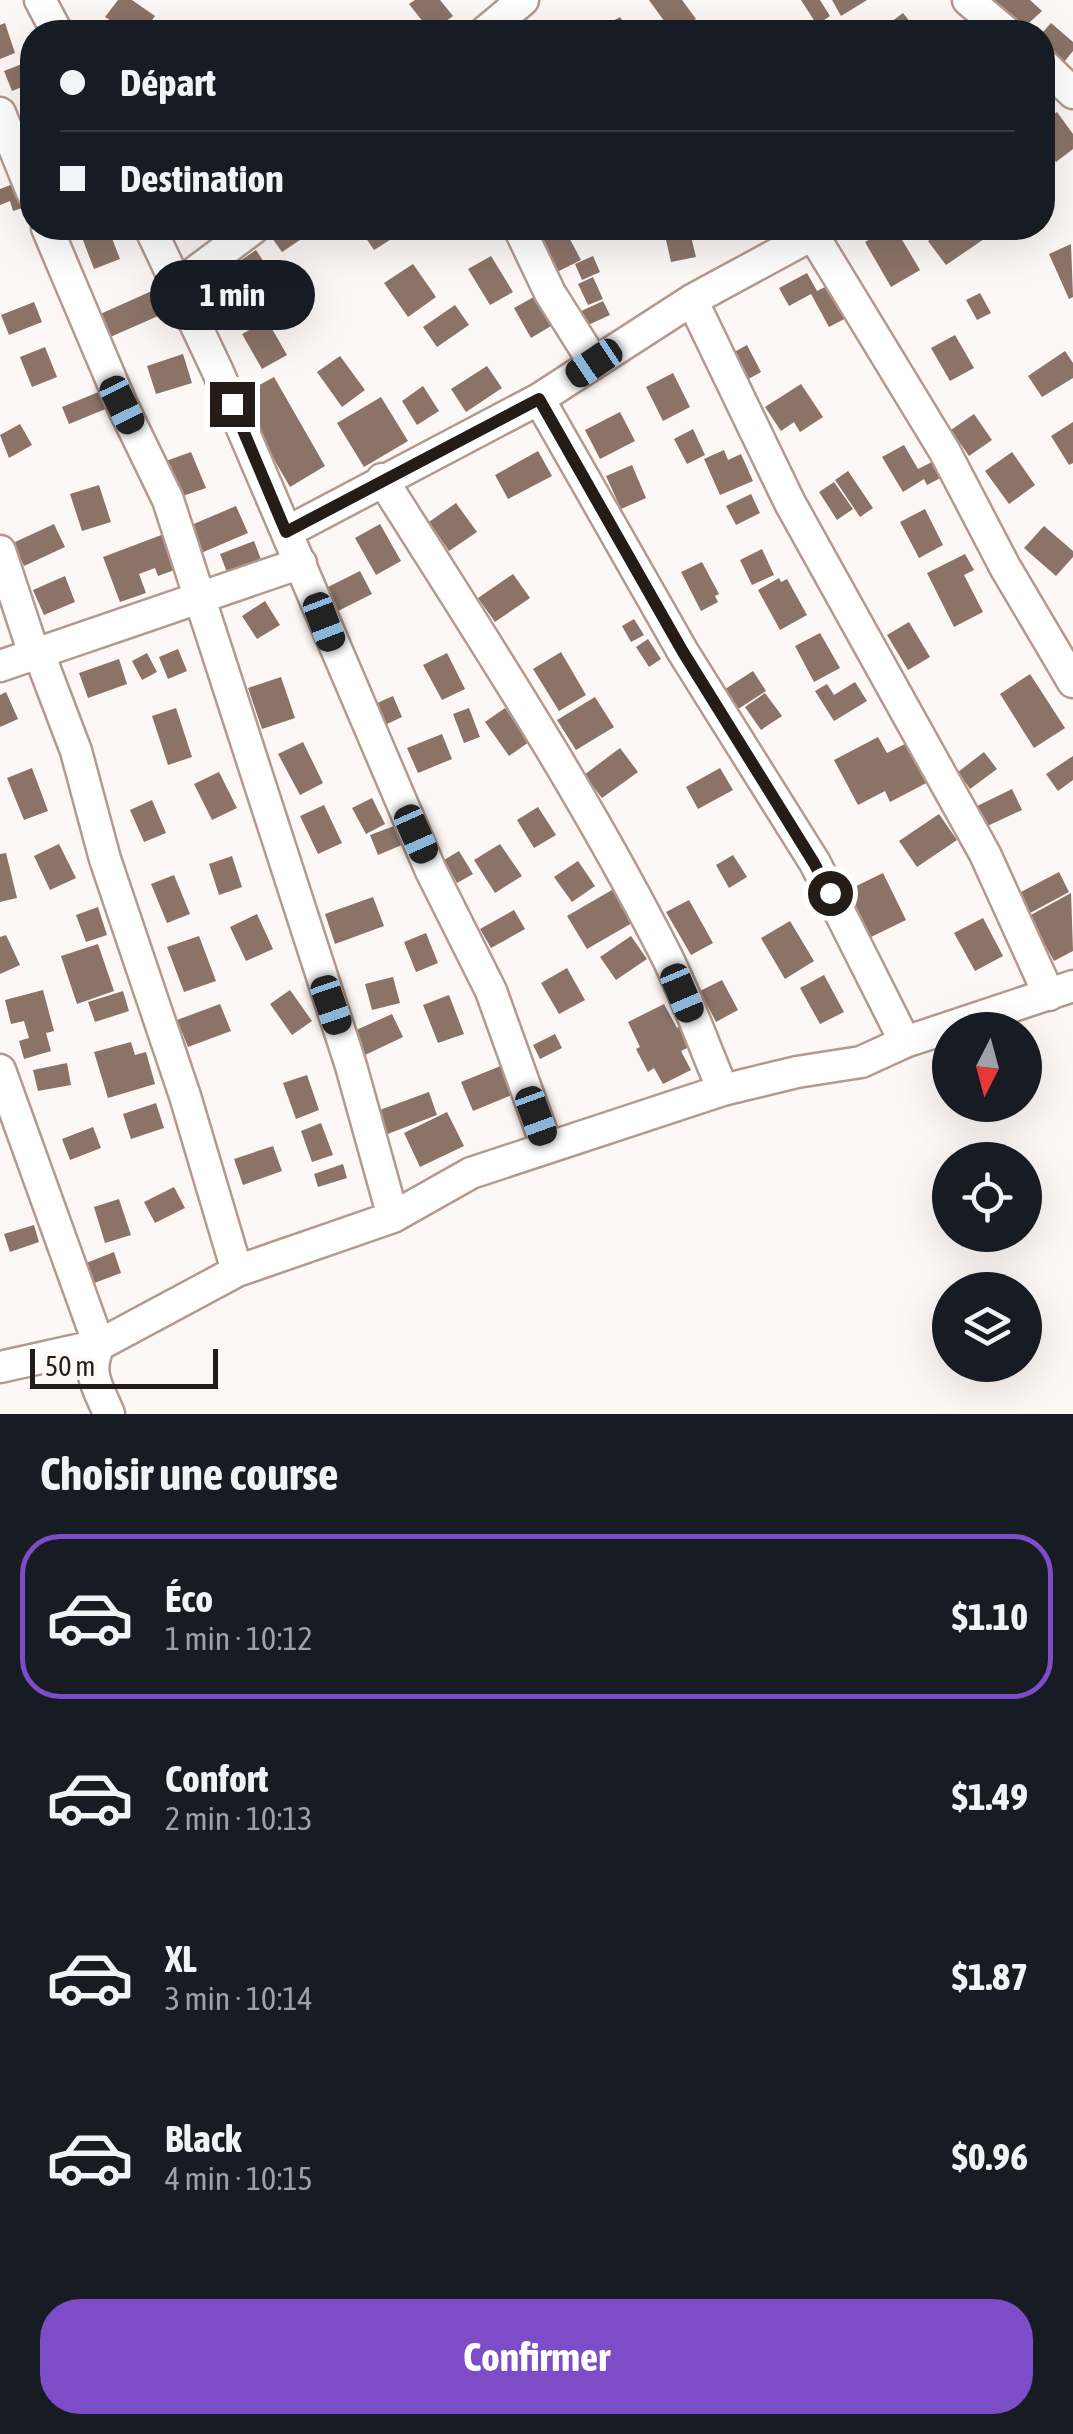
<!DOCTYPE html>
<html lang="fr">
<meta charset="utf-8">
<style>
:root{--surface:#171b24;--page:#20242c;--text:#f1f3f6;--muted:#9ea1a6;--line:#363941;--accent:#7c4dc6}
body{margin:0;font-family:"Asap Condensed",sans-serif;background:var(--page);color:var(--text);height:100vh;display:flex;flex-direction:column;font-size:38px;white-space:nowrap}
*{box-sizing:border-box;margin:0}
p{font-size:32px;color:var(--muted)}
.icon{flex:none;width:55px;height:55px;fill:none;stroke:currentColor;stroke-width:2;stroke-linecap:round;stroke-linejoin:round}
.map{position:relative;height:1414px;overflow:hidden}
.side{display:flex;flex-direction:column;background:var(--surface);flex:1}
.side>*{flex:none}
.banner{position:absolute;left:20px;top:20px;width:1035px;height:220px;border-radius:40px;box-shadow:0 10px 40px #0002;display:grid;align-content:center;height:220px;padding:0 40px;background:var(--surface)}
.needle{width:65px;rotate:186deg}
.buttons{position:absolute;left:932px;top:1012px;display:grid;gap:20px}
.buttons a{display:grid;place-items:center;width:110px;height:110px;border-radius:50%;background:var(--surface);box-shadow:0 10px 40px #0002;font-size:50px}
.scale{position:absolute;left:30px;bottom:25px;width:188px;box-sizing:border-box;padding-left:10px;border:5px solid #251b17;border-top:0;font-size:28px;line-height:35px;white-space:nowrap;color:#251b17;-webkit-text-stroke:8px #fdf7f5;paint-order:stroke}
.end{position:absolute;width:45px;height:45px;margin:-22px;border:12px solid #251b17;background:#fff;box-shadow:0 0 0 5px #fff}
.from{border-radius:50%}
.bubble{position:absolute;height:70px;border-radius:35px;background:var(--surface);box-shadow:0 10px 40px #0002;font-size:32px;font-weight:700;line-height:70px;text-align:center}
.car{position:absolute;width:30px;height:60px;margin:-30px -15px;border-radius:12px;box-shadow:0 0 8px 2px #0007;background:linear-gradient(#222 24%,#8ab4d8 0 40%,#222 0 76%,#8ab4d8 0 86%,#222 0)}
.banner b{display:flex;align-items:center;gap:35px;height:95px;font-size:38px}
.banner b+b{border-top:2px solid var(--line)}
.banner i{width:25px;height:25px;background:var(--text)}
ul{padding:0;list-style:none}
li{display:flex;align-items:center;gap:30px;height:165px;margin:0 20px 15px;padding:0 20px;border:5px solid transparent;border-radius:40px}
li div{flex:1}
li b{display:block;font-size:38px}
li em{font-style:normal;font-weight:700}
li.active{border-color:var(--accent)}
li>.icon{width:90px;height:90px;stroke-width:1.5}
h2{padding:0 40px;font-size:45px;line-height:120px}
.cta{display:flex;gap:20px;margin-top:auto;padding:20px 40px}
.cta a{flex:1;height:115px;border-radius:40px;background:var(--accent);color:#fff;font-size:40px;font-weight:700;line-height:115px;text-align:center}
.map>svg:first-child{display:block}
.building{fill:#8b7367}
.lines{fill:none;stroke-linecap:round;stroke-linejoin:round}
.street-casing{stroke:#b49a8e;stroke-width:35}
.street{stroke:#fff;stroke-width:30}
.route{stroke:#251b17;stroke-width:12}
</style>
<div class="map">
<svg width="1073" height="1414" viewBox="0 0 1073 1414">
<rect width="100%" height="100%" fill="#fdf7f5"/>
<path class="building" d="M118,0h14l23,16 -12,16h-15l-23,-15z
M415,0h25l13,16 -22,16 -22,-28z
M649,0h33l14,19 -24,13z
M801,0h19l10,16 -13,9z
M832,0h35l-26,16z
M995,0h35l12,11 -23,21 -28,-28z
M903,13l15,19h-25l-6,-7z
M620,17l9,15h-36z
M5,23l10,30 -15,6v-34z
M1051,23l22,19v9l-13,16 -18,-14v-20z
M32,60v23l-20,8 -8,-20z
M1057,112l16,22v15l-17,13 -14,-17v-22z
M16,183l9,24 -12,4 -3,-10 -10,4v-16z
M101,228h7l12,31 -26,10 -13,-34z
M265,228h39l5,6 -27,18z
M359,228h50l-35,22z
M529,228h35l17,32 -28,14z
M679,228h10l7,29 -25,5 -7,-31z
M889,228h6l25,42 -29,17 -26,-45z
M949,228h31l7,9 -41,28 -18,-24z
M1071,244l2,53 -4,2 -20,-45z
M256,250l19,29 -32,21 -19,-28z
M491,256l22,36 -23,13 -22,-36z
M593,256l7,16 -18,8 -7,-16z
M413,264l23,33 -28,20 -24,-34z
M807,273l10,18 16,-8 17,33 -21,11 -18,-33 -22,12 -10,-18z
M593,277l10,22 -15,6 -10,-21z
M154,290l11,23 -57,25 -10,-23z
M980,293l11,20 -14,7 -11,-20z
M539,294l17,29 -25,15 -17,-30z
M603,301l7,14 -24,11 -7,-14z
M34,302l8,20 -33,13 -8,-20z
M455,305l14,20 -32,22 -14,-20z
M267,320l20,35 -25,14 -20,-35z
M955,335l19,33 -24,13 -19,-33z
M747,345l14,27 -18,10 -14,-27z
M45,347l12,30 -25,10 -12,-30z
M1065,351l8,12v15l-31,19 -14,-21z
M183,354l9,29 -36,11 -9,-28z
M340,356l25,34 -23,17 -25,-35z
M487,366l15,22 -36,24 -15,-23z
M673,373l17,34 -27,14 -17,-34z
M274,377l51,89 -35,21 -52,-90z
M801,384l22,33 -23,15 -6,-10 -13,9 -16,-24z
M423,386l16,25 -22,14 -15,-24z
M101,391l7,17 -39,16 -7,-17z
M381,397l27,44 -44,26 -27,-44z
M620,412l15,29 -35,18 -15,-29z
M974,414l18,26 -23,16 -18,-26z
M1073,422v41l-4,2 -18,-29z
M20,424l12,21 -23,13 -9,-23z
M693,429l12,26 -18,9 -13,-25z
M904,445l14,24 24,-12 8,16 -23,12 -3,-6 -21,13 -21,-35z
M724,450l4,10 13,-6 12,27 -33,14 -16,-36z
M538,451l14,25 -44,23 -13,-24z
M191,452l15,36 -29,10 -14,-36z
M1012,452l23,33 -26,19 -24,-33z
M632,465l14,33 -25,11 -15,-33z
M848,471l25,37 -13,9 -25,-37z
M834,482l19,27 -16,11 -18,-28z
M99,485l12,37 -29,9 -12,-37z
M751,494l9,19 -24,12 -10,-19z
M456,503l21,29 -28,19 -20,-29z
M236,506l12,27 -47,20 -12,-27z
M925,509l18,36 -24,13 -19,-36z
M54,524l11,23 -41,19 -11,-23z
M380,524l21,37 -25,14 -21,-37z
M1044,526l29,25v6l-17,19 -32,-28z
M164,534l13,35 -19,7 -3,-8 -16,6 7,19 -26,9 -17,-45z
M254,541l8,21 -34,13 -8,-21z
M762,549l12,26 -22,10 -12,-25z
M965,554l9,16 -10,5 19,37 -29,15 -27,-54z
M702,562l17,32 -4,2 3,6 -17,9 -20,-39z
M360,571l12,23 -36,18 -12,-23z
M513,574l17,24 -35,24 -17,-24z
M65,576l10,26 -31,13 -11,-25z
M779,578l2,4 6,-3 20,36 -27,15 -22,-40z
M265,601l15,24 -23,14 -15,-23z
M634,619l10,16 -13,7 -9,-16z
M909,622l21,35 -22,13 -21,-35z
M820,633l20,35 -26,14 -19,-36z
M648,639l13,20 -12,8 -13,-20z
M178,649l9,22 -19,8 -9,-22z
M561,652l25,43 -27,16 -26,-42z
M147,653l10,19 -15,8 -10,-19z
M447,653l18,36 -23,11 -19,-35z
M119,659l8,25 -39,14 -9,-25z
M753,671l13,20 -34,22 -13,-20z
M1030,674l35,54 -31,20 -34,-54z
M281,677l14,41 -33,11 -14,-41z
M855,682l12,19 -33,20 -19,-30 12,-7 7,11z
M6,692l12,27 -18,8v-32z
M765,693l17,23 -21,14 -16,-23z
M393,696l9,21 -17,8 -10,-21z
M595,697l19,30 -38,23 -19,-30z
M176,708l16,49 -24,8 -16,-49z
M469,708l11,29 -16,6 -11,-29z
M505,708l24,34 -20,14 -24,-34z
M442,734l10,25 -34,14 -11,-25z
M878,737l9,16 26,-13 21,39 -44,23 -5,-11 -27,14 -24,-45z
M303,742l20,41 -23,12 -22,-41z
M620,748l18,24 -36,26 -18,-23z
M984,752l13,17 -27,20 -12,-17z
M1073,756v24l-15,11 -12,-17z
M32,768l16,43 -24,9 -17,-42z
M720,768l13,22 -35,19 -12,-22z
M219,772l18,36 -25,12 -18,-36z
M1012,789l10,21 -41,19 -10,-20z
M372,798l13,26 -19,10 -14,-26z
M152,800l14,33 -22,9 -14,-32z
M324,805l18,38 -24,11 -18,-38z
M538,807l18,28 -22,13 -17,-28z
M939,814l18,26 -40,27 -18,-26z
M402,823l7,19 -31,13 -8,-20z
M59,844l17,34 -26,12 -16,-34z
M500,844l22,32 -27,17 -21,-33z
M459,851l14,23 -16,9 -13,-23z
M6,853l11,45 -17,4v-48z
M733,855l14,22 -18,11 -13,-23z
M232,856l10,31 -23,8 -10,-31z
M578,861l17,25 -23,16 -18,-25z
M1059,872l10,20 -39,21 -11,-20z
M883,873l23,47 -35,17 -23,-47z
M174,875l16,39 -23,9 -16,-39z
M612,890l20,33 -45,26 -20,-33z
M1071,893l2,58 -19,10 -25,-45z
M373,897l11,29 -49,18 -10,-30z
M689,900l24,43 -22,12 -25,-43z
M98,907l9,28 -21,7 -10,-27z
M514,910l11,19 -34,19 -11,-19z
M257,914l16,35 -27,12 -16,-34z
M983,918l20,38 -28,15 -21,-38z
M790,921l24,40 -29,18 -24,-41z
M426,933l12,30 -22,9 -12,-30z
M6,935l14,30 -20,9v-37z
M199,936l17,45 -32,11 -17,-45z
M631,936l16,23 -31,21 -16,-23z
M98,944l16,47 -37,13 -16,-48z
M567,968l18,32 -26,14 -18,-31z
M824,975l20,37 -24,12 -20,-36z
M393,977l7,26 -28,7 -7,-26z
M722,980l16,30 -22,12 -16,-31z
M43,990l11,41 -8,2 5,18 -27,8 -5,-18 10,-3 -5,-17 -13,3 -6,-24z
M290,990l22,31 -20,14 -22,-31z
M123,991l6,20 -34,11 -7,-20z
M449,995l15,39 -26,9 -15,-38z
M220,1004l11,27 -43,16 -11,-27z
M664,1004l13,24 5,-3 11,20 -12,6 10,19 -28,14 -9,-16 -6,4 -12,-23 4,-2 -12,-25z
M392,1014l11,23 -38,18 -11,-24z
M555,1034l7,14 -22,11 -7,-14z
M131,1042l4,13 11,-3 9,32 -47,14 -14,-46z
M67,1063l4,22 -33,6 -5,-21z
M503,1065l11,29 -41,17 -12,-29z
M307,1075l12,35 -23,9 -13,-36z
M429,1092l8,23 -52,20 -8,-24z
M156,1103l8,25 -33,11 -8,-25z
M447,1112l17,34 -44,21 -16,-34z
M321,1123l12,32 -21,7 -11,-31z
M93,1127l8,21 -31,12 -8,-21z
M273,1146l9,25 -39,14 -9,-26z
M343,1164l4,14 -29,9 -4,-13z
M174,1187l11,21 -30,15 -11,-21z
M119,1199l12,36 -26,8 -11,-36z
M34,1225l5,17 -29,10 -6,-18z
M114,1252l7,21 -32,12 -8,-20z"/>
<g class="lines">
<defs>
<path id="street" d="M40,0l17,32
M968,0l38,32
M485,32l38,-32
M1042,63l31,30
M0,113l32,79
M47,228l75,177 46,95 183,566 42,151
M150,228l68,144 213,499 60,120 56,156
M519,228l31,65 44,70
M813,235l132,217 60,115 68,115
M175,287l79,-59
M692,300l98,203 195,351 64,141
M539,399l144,253 132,211 90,179
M382,479c99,157 201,312 285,478 21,43 37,89 56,133
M287,532l252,-133 153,-99 133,-72
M0,551l34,103
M38,651l38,100 29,108 80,237 52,175
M0,666l301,-103
M0,1070l99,275c-13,30 -1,41 10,69
M0,1367l99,-22 138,-74 156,-54 78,-44 252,-83 74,-18 64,-10 44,-20 168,-56"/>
</defs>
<use href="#street" class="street-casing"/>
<use href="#street" class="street"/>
</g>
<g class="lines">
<path class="route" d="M232,404l54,128 253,-133 144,253 131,211 16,30"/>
</g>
</svg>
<div class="buttons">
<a><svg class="needle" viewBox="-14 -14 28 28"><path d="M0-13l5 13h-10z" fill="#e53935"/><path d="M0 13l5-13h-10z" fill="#9ea1a6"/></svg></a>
<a><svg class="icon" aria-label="locate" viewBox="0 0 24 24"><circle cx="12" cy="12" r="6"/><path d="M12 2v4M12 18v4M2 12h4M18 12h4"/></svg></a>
<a><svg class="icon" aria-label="layers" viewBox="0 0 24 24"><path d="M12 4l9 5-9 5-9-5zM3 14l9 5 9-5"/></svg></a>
</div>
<div class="scale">50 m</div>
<i class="end from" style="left:830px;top:893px"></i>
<i class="end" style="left:232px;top:404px"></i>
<div class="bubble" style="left:150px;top:260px;width:165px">1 min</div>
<i class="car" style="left:594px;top:363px;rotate:236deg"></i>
<i class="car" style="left:122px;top:405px;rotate:154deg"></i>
<i class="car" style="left:324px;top:622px;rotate:159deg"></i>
<i class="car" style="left:416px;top:834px;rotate:156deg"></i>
<i class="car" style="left:682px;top:993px;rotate:157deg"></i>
<i class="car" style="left:331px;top:1005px;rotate:161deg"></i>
<i class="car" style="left:536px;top:1116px;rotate:160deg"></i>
<div class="banner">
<b><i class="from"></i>Départ</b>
<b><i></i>Destination</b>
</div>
</div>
<section class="side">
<h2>Choisir une course</h2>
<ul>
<li class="active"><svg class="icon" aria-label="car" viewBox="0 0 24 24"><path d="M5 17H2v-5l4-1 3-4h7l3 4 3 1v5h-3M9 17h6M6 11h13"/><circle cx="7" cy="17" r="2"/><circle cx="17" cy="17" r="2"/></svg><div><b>Éco</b><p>1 min · 10:12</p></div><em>$1.10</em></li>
<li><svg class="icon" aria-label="car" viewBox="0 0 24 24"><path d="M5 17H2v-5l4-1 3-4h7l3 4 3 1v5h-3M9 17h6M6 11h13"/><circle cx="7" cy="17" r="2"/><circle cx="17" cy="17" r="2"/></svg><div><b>Confort</b><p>2 min · 10:13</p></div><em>$1.49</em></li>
<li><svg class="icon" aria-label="car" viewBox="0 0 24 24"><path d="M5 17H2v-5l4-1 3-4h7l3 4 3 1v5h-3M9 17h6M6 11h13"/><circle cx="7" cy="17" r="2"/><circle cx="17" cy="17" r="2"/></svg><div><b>XL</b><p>3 min · 10:14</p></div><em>$1.87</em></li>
<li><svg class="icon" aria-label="car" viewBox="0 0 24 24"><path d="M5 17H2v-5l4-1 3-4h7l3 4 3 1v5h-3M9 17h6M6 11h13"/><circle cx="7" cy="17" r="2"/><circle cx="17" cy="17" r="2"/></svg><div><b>Black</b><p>4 min · 10:15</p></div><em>$0.96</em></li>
</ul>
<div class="cta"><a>Confirmer</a></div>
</section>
